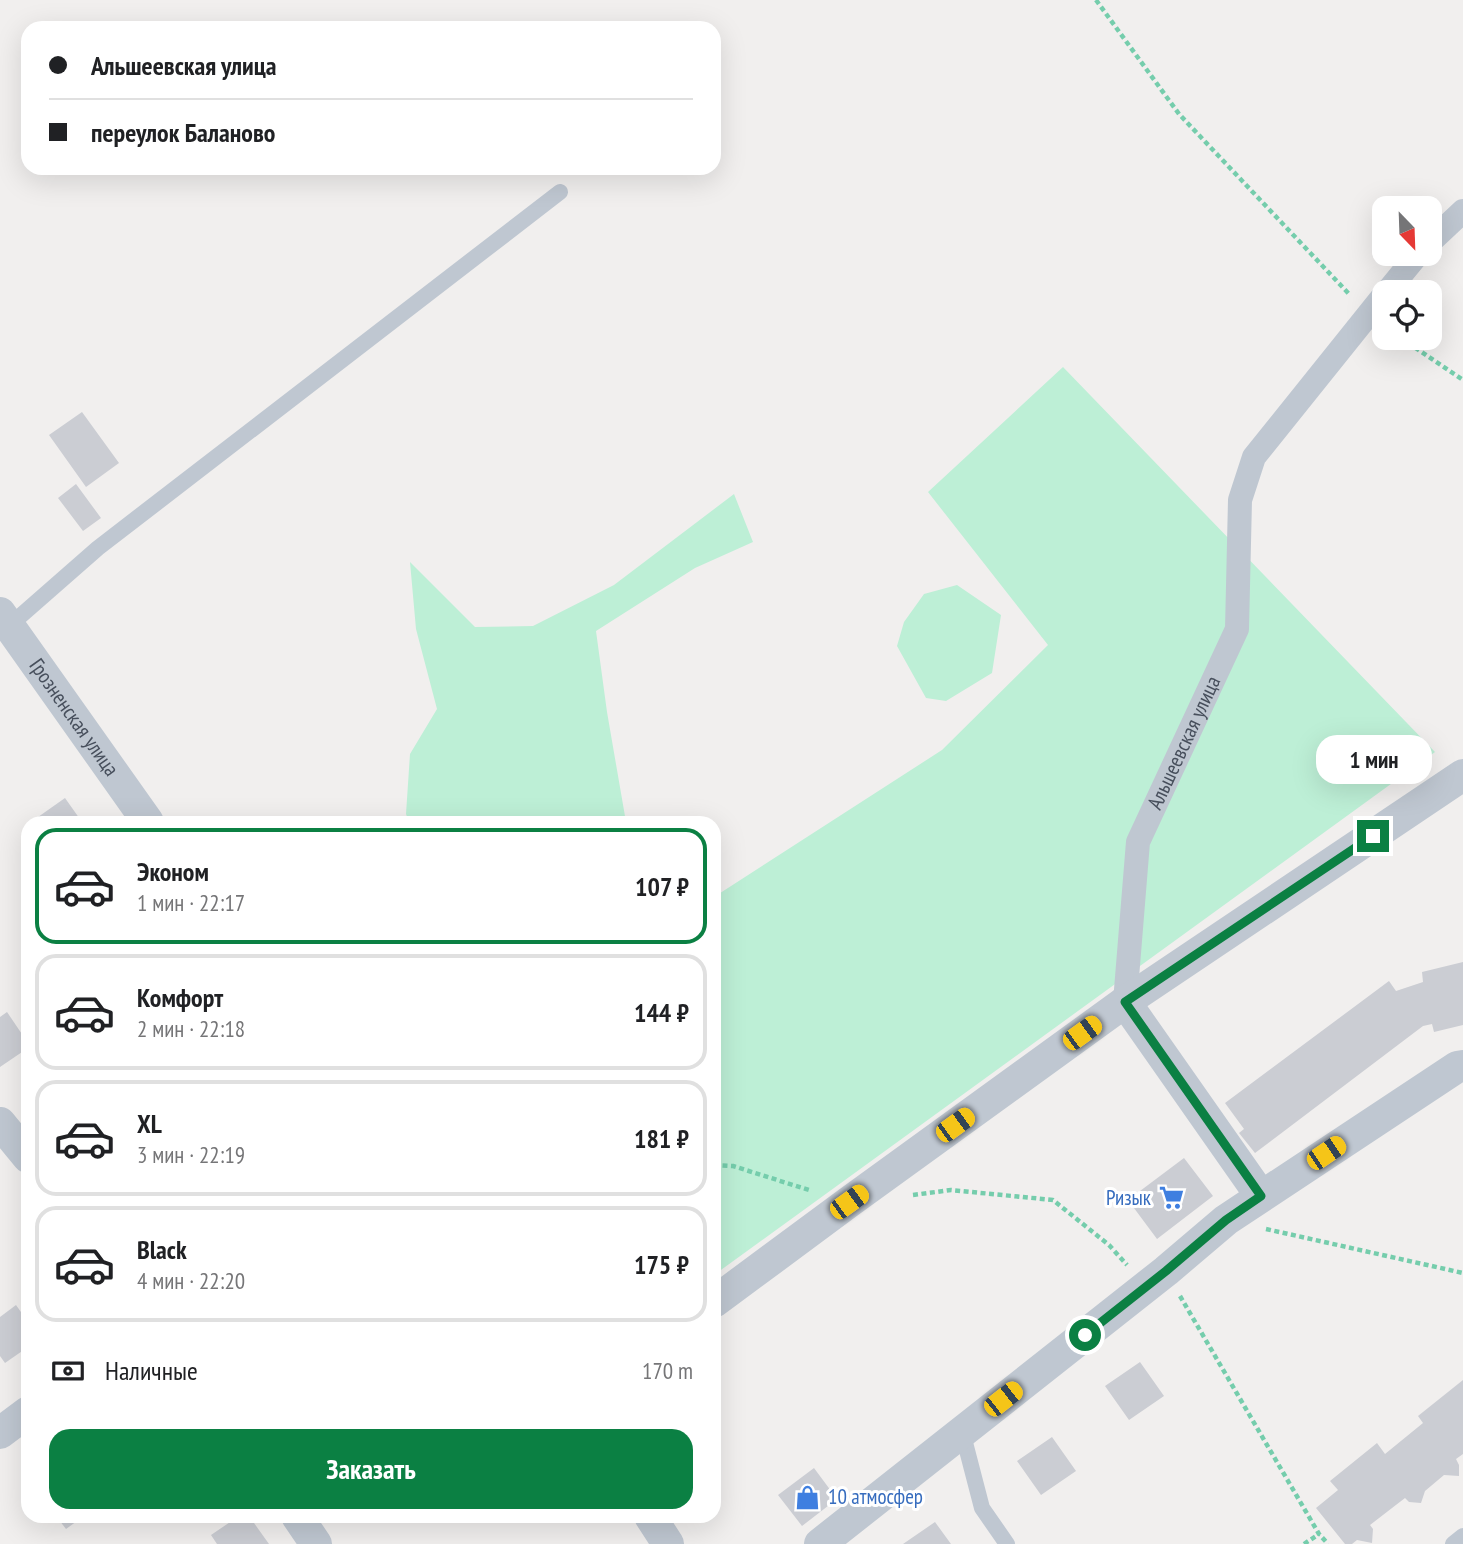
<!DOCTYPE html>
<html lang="ru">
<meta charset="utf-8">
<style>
:root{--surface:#fff;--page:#f6f6f6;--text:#202124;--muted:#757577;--line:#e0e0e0;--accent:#0b8043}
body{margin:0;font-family:"PT Sans Narrow",sans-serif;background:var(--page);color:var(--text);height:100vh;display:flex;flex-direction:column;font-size:26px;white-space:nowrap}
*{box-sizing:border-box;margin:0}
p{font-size:23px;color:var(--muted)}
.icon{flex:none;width:38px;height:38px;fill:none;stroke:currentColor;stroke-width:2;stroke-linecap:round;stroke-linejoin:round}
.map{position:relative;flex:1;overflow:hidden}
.drawer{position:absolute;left:21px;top:816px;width:700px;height:707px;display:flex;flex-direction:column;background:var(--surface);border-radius:21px;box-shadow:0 7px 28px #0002}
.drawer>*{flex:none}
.hud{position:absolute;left:21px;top:21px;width:700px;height:154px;border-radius:21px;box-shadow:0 7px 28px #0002;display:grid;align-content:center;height:154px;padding:0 28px;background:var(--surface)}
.needle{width:46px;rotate:157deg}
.controls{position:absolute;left:1372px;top:196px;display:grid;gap:14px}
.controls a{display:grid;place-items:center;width:70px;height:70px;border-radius:14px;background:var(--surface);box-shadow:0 7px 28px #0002;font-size:35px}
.end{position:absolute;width:32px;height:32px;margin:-16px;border:9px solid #0b8043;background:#fff;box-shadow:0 0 0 4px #fff}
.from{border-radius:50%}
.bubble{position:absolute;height:49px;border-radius:21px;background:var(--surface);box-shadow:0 7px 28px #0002;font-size:23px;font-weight:800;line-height:49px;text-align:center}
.car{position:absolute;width:21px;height:42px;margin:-21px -10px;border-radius:9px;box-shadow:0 0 5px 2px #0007;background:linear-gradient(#f5c518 24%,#345 0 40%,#f5c518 0 76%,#345 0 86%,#f5c518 0)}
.hud b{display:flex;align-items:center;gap:24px;height:66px;font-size:26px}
.hud b+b{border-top:2px solid var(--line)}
.hud i{width:18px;height:18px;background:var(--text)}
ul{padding:12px 0 0;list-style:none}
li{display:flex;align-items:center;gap:21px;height:116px;margin:0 14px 10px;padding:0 14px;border:4px solid var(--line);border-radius:21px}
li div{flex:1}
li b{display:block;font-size:26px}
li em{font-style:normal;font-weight:800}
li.active{border-color:var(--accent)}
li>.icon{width:63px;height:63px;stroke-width:1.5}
.pay{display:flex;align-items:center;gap:18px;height:77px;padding:0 28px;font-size:26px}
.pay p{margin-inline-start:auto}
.primary-button{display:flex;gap:14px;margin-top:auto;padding:14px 28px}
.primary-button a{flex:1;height:80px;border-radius:21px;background:var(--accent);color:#fff;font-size:28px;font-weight:800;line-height:80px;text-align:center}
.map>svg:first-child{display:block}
.green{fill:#bdefd6}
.building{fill:#cbcdd3}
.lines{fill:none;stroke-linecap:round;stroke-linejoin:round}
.path{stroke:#75cdac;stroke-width:4.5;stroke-dasharray:5 3.5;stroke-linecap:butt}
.service{stroke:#bfc7d1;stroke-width:16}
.pedestrian{stroke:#bfc7d1;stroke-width:24}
.minor{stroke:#bfc7d1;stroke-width:32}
.route{stroke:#0b8043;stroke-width:9}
.labels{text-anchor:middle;stroke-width:6;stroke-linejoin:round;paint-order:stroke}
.street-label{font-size:21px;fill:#474f5c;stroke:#fff}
.shop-label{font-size:21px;fill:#366cbe;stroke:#fff;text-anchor:end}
</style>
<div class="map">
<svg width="1463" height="1544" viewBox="0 0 1463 1544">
<rect width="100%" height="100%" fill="#f1efee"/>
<path class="green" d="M1063,367l372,385 -721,523v-378l228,-147 106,-105 -120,-153z
M734,494l19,48 -58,26 -99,63 11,81 19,110h-217l-3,-8 4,-60 27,-45 -21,-80 -6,-67 65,65 58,-1 81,-41z
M957,585l44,30 -9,58 -46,28 -20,-3 -29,-52 7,-24 20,-28z"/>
<path class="building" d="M82,412l37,51 -33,24 -37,-52z
M76,484l25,34 -18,13 -25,-33z
M65,798l17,24h-51z
M1463,962v63l-29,7 -2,-8 -9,2 -168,127 -16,-20 5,-4 -19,-26 164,-122 7,10 27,-9 -1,-10z
M7,1012l21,31v5l-28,19v-50z
M1184,1158l29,38 -56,43 -29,-39z
M16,1305l12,17v25l-23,16 -5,-7v-39z
M1140,1362l24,34 -35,24 -24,-34z
M1463,1380v74l-7,5 3,6v11l-15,-1 -19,16 -4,12 -12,-1 -4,-4 -35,27 3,4 -1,14 -15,-3 -5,4h-7l-29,-36 22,-18 -8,-9 47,-38 8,11 38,-31 -5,-7z
M1052,1437l24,34 -35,24 -24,-34z
M814,1468l23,31 -35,27 -24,-31z
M56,1516h28l-18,13z
M239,1516h10l20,28h-52l-6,-9z
M935,1522l16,22h-48z"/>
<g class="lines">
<path class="path" d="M1096,0l83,114 171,181
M1401,338l62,42
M714,1165l19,1 79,25
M913,1195l38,-5 102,10 56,45 18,20
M1266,1229l197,44
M1180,1296l139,238 9,10
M1304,1544l15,-10"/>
<path class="service" d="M9,626l89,-78 462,-356
M962,1431l20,77 25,36
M1453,1544l10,-8"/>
<g class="pedestrian">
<path d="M1430,242l33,-31"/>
<path d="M1387,292l31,-38"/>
<path id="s1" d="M1125,1002l13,-160 99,-213 3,-129 14,-43 130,-162"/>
</g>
<g class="minor">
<path id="s2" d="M0,613l148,209"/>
<path d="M1125,1002l136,194"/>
<path d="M0,1123l28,34"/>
<path d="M714,1302l135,-100 276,-200 338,-227"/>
<path d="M0,1433l28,-21"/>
<path d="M297,1516l19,28"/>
<path d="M650,1516l18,28"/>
<path d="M820,1544l346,-273 60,-51 231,-153 6,-1"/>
</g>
</g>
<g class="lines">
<path class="route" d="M1085,1335l81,-64 60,-51 35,-24 -136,-194 248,-166"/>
</g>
<defs>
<symbol id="supermarket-bare" viewBox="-9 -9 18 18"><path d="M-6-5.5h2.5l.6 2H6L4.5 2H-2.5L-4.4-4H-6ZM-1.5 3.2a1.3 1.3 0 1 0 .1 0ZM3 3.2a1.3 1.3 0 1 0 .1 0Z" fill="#3f7fe0" stroke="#fff" stroke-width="2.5" paint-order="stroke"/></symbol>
<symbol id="shop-bare" viewBox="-9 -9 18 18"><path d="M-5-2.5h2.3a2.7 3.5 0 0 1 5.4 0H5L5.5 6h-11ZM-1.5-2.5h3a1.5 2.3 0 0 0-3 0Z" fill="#3f7fe0" stroke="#fff" stroke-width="2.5" paint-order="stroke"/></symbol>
</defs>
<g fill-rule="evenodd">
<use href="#supermarket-bare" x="1154" y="1180" width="35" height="35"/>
<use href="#shop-bare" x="790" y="1480" width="35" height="35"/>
</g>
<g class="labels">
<g class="street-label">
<text dy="7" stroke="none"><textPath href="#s2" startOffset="128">Грозненская улица</textPath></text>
<text dy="7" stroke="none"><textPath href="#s1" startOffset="270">Альшеевская улица</textPath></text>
</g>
<g class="shop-label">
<text x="1151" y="1205">Ризык</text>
<text x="828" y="1504" text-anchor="start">10 атмосфер</text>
</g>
</g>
</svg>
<div class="controls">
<a><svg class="needle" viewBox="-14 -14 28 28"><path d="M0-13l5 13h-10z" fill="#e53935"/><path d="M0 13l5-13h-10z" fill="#757577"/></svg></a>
<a><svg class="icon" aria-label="locate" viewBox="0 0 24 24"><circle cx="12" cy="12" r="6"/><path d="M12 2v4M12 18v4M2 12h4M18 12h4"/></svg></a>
</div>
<i class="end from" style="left:1085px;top:1335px"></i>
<i class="end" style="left:1373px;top:836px"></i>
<div class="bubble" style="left:1316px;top:735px;width:116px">1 мин</div>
<i class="car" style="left:1082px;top:1033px;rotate:54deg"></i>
<i class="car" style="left:955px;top:1125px;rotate:54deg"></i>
<i class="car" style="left:1326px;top:1153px;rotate:56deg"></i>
<i class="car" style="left:849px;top:1202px;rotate:54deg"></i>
<i class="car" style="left:1003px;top:1399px;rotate:52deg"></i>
<div class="hud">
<b><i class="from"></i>Альшеевская улица</b>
<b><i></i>переулок Баланово</b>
</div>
<section class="drawer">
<ul>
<li class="active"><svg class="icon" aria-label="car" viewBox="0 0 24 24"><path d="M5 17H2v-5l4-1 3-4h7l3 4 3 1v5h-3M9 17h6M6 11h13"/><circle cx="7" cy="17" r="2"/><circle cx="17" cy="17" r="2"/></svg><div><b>Эконом</b><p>1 мин · 22:17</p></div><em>107 ₽</em></li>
<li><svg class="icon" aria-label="car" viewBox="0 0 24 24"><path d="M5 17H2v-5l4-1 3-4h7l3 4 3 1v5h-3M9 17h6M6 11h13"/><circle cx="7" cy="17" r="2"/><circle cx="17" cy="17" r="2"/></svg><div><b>Комфорт</b><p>2 мин · 22:18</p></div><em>144 ₽</em></li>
<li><svg class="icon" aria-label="car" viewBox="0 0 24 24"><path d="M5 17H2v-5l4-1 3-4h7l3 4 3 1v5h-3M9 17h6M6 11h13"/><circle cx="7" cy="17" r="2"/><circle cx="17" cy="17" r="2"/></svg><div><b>XL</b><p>3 мин · 22:19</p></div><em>181 ₽</em></li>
<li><svg class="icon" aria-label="car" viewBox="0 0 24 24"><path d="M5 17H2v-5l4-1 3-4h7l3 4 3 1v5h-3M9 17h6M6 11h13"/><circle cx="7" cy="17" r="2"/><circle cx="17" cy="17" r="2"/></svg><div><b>Black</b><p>4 мин · 22:20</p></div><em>175 ₽</em></li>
</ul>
<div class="pay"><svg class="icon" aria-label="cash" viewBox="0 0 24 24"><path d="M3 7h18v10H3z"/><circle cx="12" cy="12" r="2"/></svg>Наличные<p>170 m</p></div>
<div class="primary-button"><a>Заказать</a></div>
</section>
</div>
